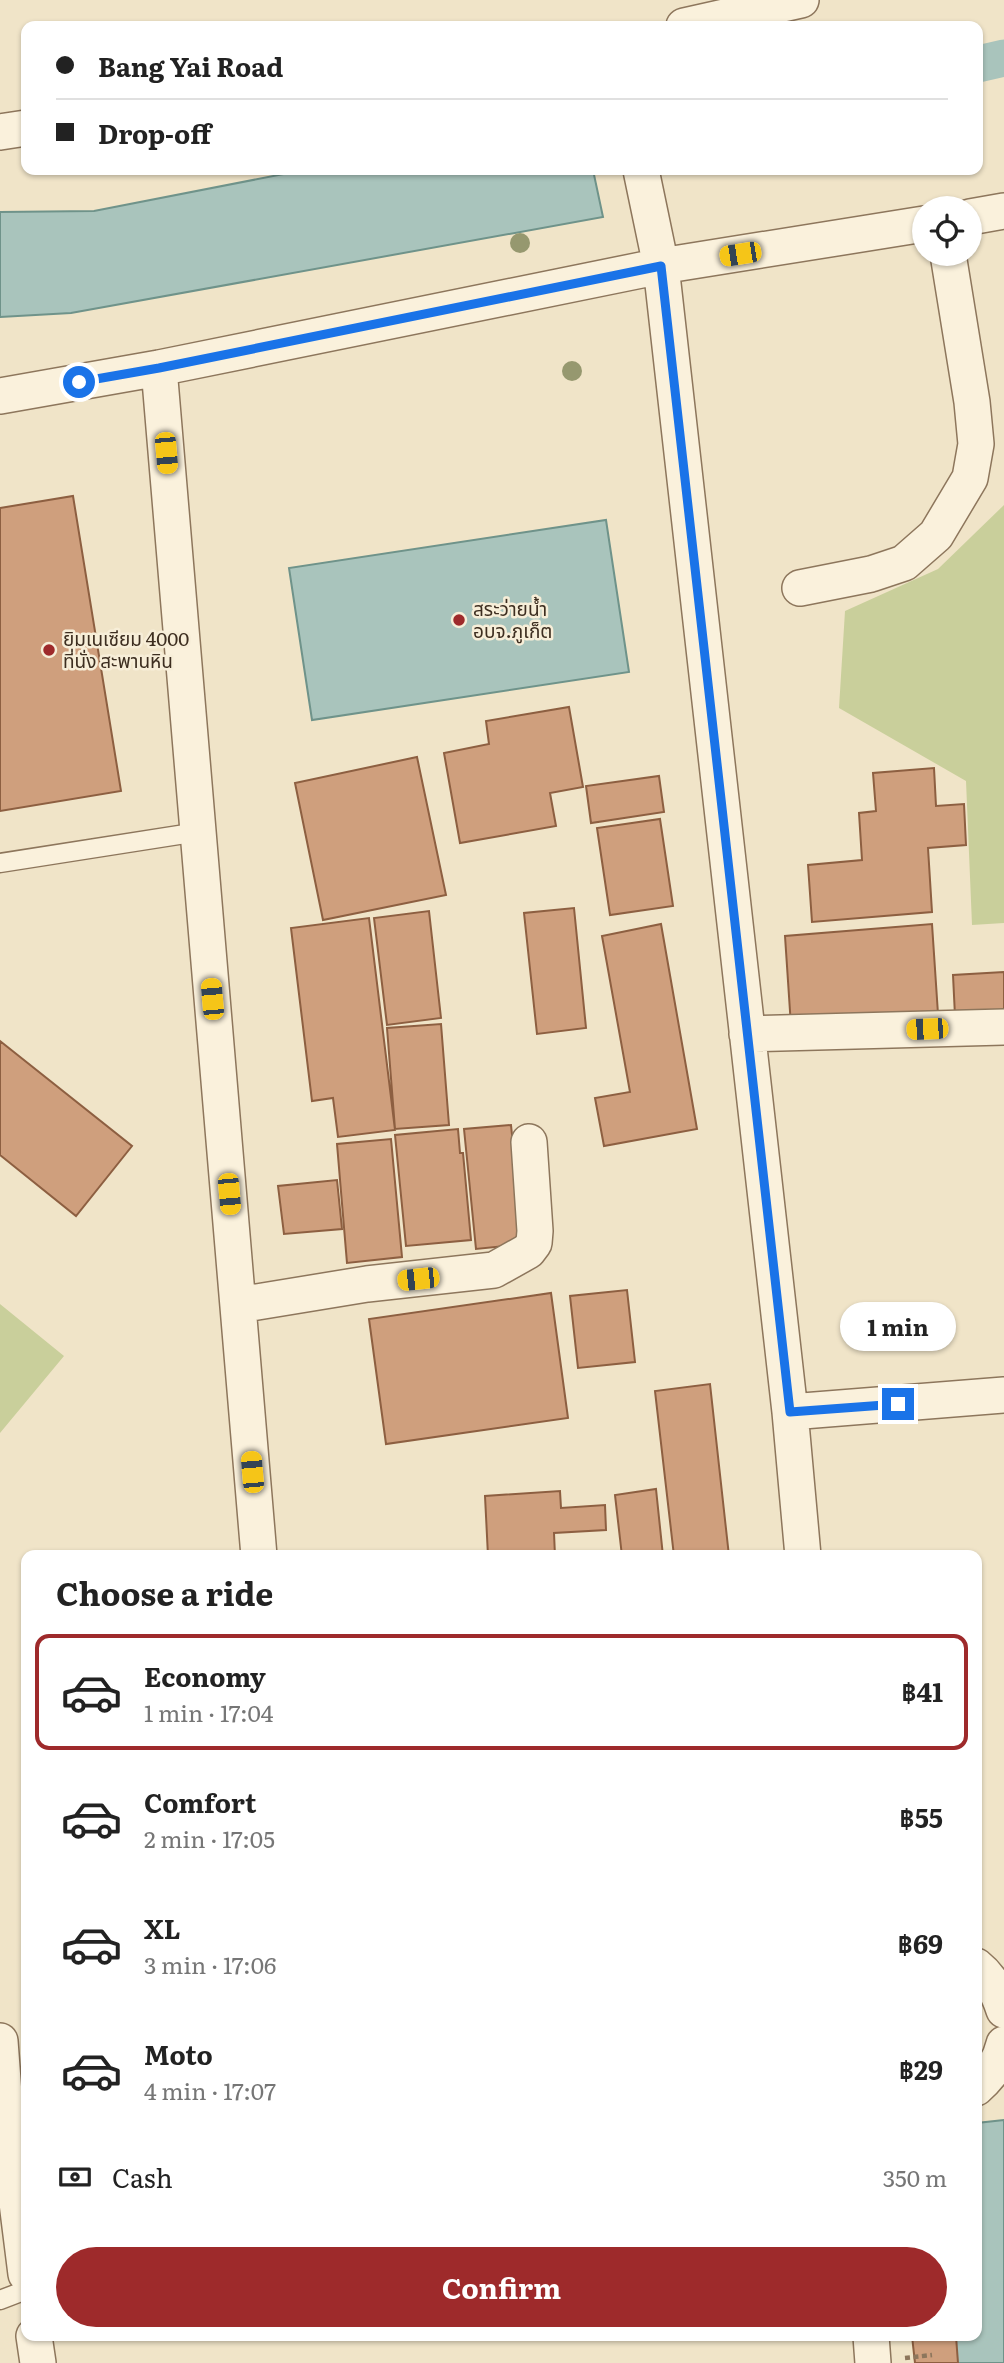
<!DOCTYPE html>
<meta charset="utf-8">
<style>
:root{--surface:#fff;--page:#f2f2f2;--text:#222;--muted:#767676;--line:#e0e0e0;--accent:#9e2a2b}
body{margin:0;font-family:Literata,"Noto Sans Thai",serif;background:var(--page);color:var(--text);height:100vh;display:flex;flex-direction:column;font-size:26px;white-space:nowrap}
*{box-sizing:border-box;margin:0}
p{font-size:23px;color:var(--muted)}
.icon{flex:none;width:38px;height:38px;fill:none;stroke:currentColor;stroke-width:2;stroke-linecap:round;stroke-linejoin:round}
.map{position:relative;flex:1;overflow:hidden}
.sheet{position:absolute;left:21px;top:1550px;width:961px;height:791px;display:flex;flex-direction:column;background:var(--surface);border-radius:14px;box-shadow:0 2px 5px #0004}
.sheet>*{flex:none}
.guide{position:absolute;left:21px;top:21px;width:962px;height:154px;border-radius:14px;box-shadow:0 2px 5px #0004;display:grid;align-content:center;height:154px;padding:0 35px;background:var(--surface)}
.fabs{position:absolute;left:912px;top:196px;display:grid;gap:14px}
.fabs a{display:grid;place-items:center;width:70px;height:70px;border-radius:50%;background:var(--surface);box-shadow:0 2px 5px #0004;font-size:35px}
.end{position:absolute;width:32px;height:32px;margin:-16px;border:9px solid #1a73e8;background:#fff;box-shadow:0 0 0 4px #fff}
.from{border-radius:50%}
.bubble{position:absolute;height:49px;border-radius:24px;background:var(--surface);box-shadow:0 2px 5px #0004;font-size:23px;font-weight:700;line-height:49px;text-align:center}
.car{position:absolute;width:21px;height:42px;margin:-21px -10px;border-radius:9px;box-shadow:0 0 5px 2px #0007;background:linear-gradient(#f5c518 24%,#345 0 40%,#f5c518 0 76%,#345 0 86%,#f5c518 0)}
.guide b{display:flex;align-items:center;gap:24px;height:66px;font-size:26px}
.guide b+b{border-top:2px solid var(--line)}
.guide i{width:18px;height:18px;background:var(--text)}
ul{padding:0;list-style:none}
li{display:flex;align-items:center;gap:21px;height:116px;margin:0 14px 10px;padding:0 21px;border:4px solid transparent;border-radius:14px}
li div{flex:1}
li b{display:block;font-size:26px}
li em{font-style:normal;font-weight:700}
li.selected{border-color:var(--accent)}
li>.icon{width:63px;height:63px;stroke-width:1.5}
h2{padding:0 35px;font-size:32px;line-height:84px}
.pay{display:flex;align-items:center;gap:18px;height:77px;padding:0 35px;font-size:26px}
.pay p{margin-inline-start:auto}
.action{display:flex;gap:14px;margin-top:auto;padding:14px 35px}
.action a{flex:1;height:80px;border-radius:42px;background:var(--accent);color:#fff;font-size:28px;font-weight:700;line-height:80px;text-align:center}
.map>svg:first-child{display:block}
.green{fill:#c9cf9b}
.water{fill:#a9c4bc;stroke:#6f938a;stroke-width:2}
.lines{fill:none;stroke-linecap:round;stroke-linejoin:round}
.canal{stroke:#a9c4bc;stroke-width:37}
.building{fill:#cf9f7d;stroke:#8d5f41;stroke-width:2}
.service-casing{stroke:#8d765c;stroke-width:21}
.minor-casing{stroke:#8d765c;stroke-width:38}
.path{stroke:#8d765c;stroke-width:4.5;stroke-dasharray:5 3.5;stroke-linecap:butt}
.service{stroke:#faf1dc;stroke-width:18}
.minor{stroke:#faf1dc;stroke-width:35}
.tree{fill:#96986f}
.route{stroke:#1a73e8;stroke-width:9}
.poi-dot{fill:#9e2a2b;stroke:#f7eed8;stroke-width:2.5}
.labels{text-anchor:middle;stroke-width:5;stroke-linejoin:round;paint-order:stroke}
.poi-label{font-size:19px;fill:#3d2e20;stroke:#f7eed8;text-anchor:start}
</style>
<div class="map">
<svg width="1004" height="2363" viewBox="0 0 1004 2363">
<rect width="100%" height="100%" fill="#f0e4c8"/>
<path class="green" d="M1004,505v418l-32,2 -6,-144 -127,-73 6,-97 93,-42z
M0,1304l64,52 -64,77z"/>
<path class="water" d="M304,170h289l10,47 -532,96 -71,4v-105l94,-1z
M606,520l23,152 -317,48 -23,-152z
M1004,2120v243h-79l-2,-27h53l1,-213z"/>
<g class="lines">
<path class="canal" d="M978,64l26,-6"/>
</g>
<path class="building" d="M73,496l48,295 -121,20v-303z
M569,707l14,80 -33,6 6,33 -96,17 -16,-90 45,-9 -3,-23z
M417,757l29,138 -123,25 -28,-137z
M934,768l2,38 28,-2 2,41 -38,3 4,64 -120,10 -4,-57 54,-5 -3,-47 17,-2 -3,-38z
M659,776l5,36 -73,11 -5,-37z
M660,819l13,87 -63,9 -13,-87z
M574,908l12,120 -49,6 -13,-121z
M429,911l12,107 -54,7 -13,-107z
M369,918l26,212 -57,7 -5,-39 -21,3 -21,-173z
M661,924l36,205 -93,17 -9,-48 35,-6 -28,-156z
M932,924l6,90 -147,12 -6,-90z
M1004,972v41l-49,3 -2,-41z
M441,1024l8,101 -54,4 -8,-101z
M0,1041l132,105 -56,70 -76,-61z
M511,1125l12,119 -47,5 -12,-120z
M458,1129l2,24h3l8,87 -65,6 -11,-111z
M391,1139l11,118 -55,6 -10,-119z
M337,1180l5,49 -58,5 -6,-48z
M627,1290l8,72 -57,6 -8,-72z
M551,1293l17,125 -182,26 -17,-125z
M710,1384l19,172h-55l-19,-165z
M656,1489l7,67h-41l-7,-61z
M560,1491l1,17 44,-3 1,25 -52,3 1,23h-67l-3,-60z
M912,2336h44l2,27h-43z"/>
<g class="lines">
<defs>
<path id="service" d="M0,863l198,-31
M0,2300l26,-10"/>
<path id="minor" d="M684,26l117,-26
M0,132l26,-4
M641,170l20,96 129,1146 13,144
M970,217l34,-6
M159,368l100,1188
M0,396l159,-28 502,-102 263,-42
M800,588l71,-14 33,-11 32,-28 34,-57 6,-34 -4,-42 -24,-148
M747,1034l257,-7
M238,1305l129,-21 127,-14 34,-19 6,-8 1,-12 -6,-89
M790,1412l214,-17
M976,1966c15,12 22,26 28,44
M0,2041l5,66 21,167
M976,2088c15,-13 24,-26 28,-44
M34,2336l4,27
M871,2336l2,27"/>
</defs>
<use href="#service" class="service-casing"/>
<use href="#minor" class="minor-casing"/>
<path class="path" d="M905,2358l27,-3"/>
<use href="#service" class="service"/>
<use href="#minor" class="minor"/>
</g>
<g class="tree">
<circle cx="520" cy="243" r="10"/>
<circle cx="572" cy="371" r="10"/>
</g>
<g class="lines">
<path class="route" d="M79,382l80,-14 502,-102 129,1146 108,-8"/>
</g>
<g class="poi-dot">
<circle cx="459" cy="620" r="7"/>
<circle cx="49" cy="650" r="7"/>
</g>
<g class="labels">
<g class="poi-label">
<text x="473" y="616">สระว่ายน้ำ<tspan x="473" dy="22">อบจ.ภูเก็ต</tspan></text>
<text x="63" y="646">ยิมเนเซียม 4000<tspan x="63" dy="22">ที่นั่ง สะพานหิน</tspan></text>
</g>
</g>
</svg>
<div class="fabs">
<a><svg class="icon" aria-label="locate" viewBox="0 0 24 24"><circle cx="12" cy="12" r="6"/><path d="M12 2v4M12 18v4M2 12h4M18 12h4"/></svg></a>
</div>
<i class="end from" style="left:79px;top:382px"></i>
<i class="end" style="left:898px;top:1404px"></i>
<div class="bubble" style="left:840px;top:1302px;width:116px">1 min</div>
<i class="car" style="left:740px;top:254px;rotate:261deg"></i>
<i class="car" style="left:166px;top:453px;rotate:175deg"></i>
<i class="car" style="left:212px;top:999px;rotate:355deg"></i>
<i class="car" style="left:927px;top:1029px;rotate:268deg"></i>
<i class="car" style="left:229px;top:1194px;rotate:175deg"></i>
<i class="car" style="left:418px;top:1279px;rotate:264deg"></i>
<i class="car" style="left:252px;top:1472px;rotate:355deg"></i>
<div class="guide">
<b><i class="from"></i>Bang Yai Road</b>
<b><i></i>Drop-off</b>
</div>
<section class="sheet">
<h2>Choose a ride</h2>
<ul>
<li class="selected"><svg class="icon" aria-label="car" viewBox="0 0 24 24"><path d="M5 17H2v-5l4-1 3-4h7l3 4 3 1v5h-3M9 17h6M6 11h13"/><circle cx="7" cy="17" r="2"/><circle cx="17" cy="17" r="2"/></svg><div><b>Economy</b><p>1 min · 17:04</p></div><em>฿41</em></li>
<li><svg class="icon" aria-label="car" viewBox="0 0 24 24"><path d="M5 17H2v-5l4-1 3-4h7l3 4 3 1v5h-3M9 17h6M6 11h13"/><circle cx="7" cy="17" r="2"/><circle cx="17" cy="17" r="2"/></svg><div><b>Comfort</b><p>2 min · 17:05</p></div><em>฿55</em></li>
<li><svg class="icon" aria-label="car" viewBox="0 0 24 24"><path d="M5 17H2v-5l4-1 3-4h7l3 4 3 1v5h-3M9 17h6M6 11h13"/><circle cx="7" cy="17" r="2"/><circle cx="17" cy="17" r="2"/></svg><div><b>XL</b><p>3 min · 17:06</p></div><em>฿69</em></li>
<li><svg class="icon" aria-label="car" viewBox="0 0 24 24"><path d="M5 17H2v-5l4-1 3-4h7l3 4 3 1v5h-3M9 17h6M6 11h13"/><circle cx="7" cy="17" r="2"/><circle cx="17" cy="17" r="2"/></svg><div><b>Moto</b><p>4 min · 17:07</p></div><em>฿29</em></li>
</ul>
<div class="pay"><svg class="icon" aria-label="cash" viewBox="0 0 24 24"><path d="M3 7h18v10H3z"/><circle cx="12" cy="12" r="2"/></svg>Cash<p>350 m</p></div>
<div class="action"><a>Confirm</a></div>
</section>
</div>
